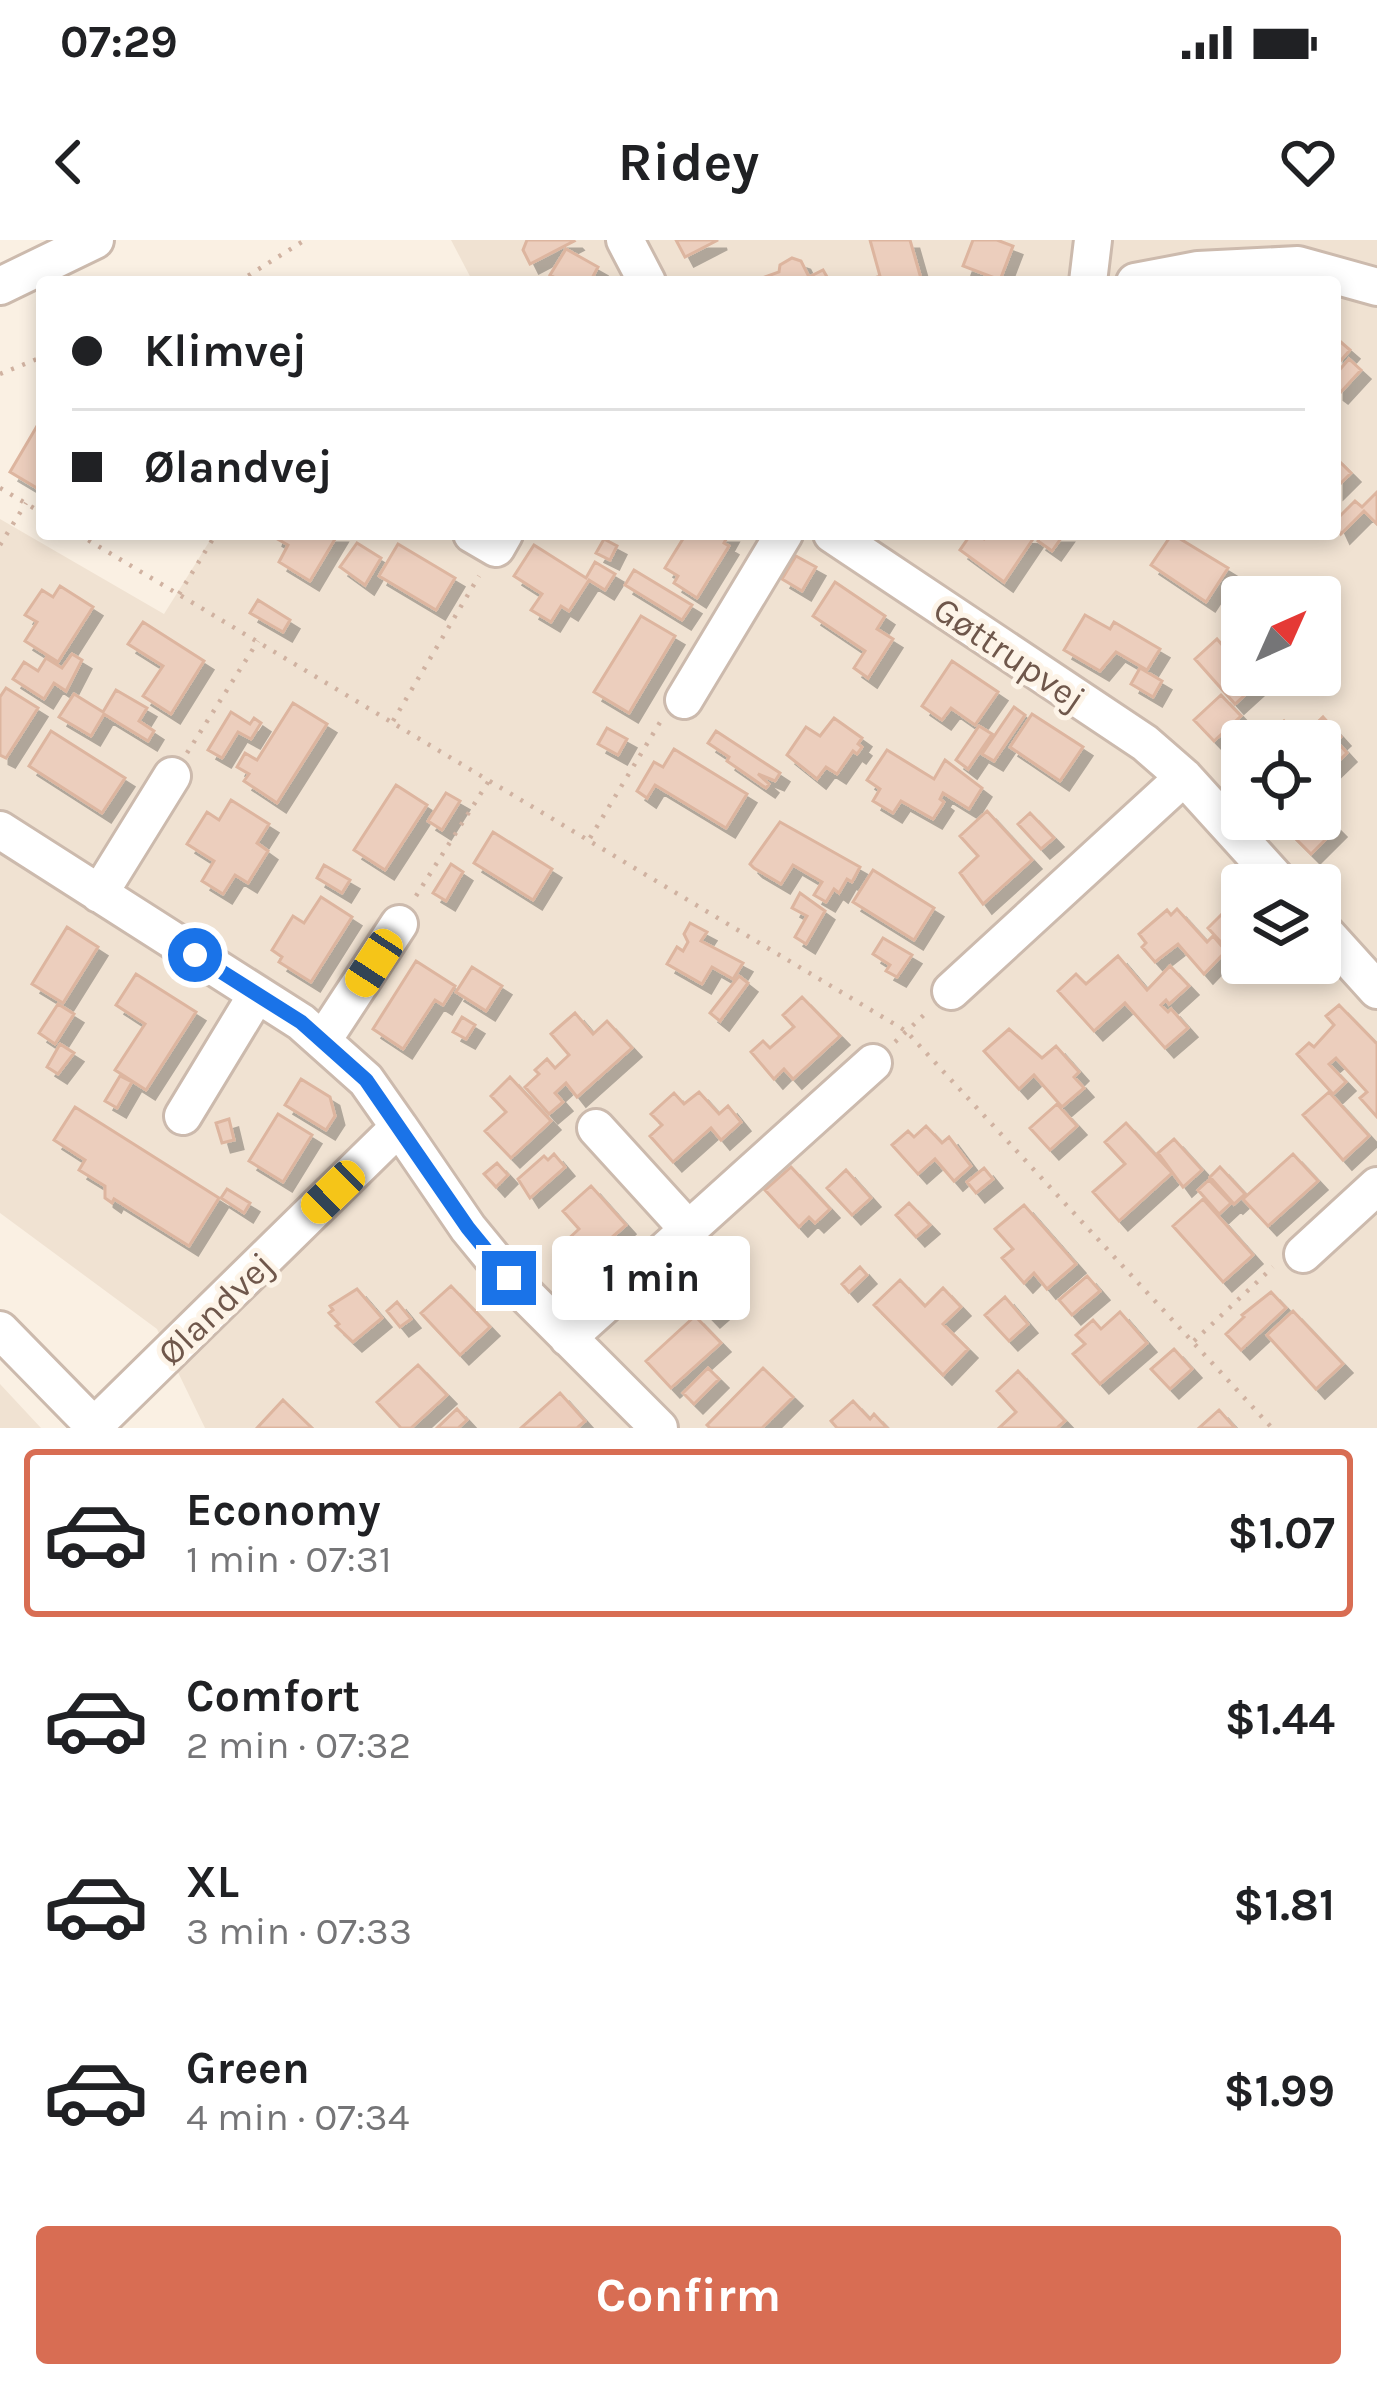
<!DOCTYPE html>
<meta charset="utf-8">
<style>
:root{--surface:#fff;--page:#f6f6f6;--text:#202124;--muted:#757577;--line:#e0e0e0;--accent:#d86d53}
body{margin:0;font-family:Karla,sans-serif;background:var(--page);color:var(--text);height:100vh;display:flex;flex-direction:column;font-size:45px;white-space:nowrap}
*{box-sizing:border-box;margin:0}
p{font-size:39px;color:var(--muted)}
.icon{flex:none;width:66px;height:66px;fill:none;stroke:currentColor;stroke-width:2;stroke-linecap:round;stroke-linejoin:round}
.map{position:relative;height:1188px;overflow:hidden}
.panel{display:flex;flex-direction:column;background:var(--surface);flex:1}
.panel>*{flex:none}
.hud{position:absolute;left:36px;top:36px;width:1305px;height:264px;border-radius:12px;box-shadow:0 6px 18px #0003;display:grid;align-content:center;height:264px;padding:0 36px;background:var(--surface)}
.needle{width:78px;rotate:45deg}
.fabs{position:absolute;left:1221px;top:336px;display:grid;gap:24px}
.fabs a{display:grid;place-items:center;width:120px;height:120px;border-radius:12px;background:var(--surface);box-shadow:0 6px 18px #0003;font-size:60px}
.end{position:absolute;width:54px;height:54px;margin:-27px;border:15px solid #1a73e8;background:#fff;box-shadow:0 0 0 6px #fff}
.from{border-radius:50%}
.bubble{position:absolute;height:84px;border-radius:12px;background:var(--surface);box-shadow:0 6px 18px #0003;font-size:39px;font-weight:700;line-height:84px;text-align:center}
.car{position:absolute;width:36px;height:72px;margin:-36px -18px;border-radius:15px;box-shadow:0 0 9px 3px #0007;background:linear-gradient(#f5c518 24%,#345 0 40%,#f5c518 0 76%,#345 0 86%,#f5c518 0)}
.hud b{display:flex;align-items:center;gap:42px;height:114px;font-size:45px}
.hud b+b{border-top:3px solid var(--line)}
.hud i{width:30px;height:30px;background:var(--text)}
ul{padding:21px 0 0;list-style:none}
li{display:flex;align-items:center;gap:36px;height:168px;margin:0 24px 18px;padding:0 12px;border:6px solid transparent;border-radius:12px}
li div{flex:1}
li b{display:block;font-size:45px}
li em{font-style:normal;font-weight:700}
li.selected{border-color:var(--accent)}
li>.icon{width:108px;height:108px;stroke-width:1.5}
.button{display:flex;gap:24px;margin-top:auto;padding:24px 36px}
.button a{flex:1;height:138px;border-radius:12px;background:var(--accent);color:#fff;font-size:48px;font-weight:700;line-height:138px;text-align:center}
.status{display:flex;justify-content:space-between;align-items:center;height:84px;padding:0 60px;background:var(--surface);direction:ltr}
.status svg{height:33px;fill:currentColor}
header{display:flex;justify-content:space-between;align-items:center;height:156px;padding:0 36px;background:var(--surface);font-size:54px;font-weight:700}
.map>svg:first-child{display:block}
.residential{fill:#f0e2d2;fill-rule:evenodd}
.building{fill:#eccebd;stroke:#ddb59f;stroke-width:3;filter:url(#shadow)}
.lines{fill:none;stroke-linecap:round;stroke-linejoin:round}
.minor-casing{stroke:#ccbaad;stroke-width:42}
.path{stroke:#d0b2a1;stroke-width:4.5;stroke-dasharray:3 9;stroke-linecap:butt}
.minor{stroke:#fff;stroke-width:36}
.route{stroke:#1a73e8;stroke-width:15}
.labels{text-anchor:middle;stroke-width:10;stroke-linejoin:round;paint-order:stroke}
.street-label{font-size:36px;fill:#6f574b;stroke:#fdf4e8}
</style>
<div class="status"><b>07:29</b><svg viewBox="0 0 49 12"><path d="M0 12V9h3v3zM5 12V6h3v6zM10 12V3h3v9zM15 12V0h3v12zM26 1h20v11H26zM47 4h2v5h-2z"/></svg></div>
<header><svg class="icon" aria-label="back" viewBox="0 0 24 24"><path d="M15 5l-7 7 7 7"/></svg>Ridey<svg class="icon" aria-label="heart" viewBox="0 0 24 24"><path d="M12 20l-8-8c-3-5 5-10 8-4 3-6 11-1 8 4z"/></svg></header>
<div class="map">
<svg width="1377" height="1188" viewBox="0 0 1377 1188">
<defs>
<filter id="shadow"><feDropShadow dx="9" dy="9" stdDeviation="0" flood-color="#0004"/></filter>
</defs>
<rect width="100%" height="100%" fill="#faf0e3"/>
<path class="residential" d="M451,0h926v1188h-1172l-48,-99 -157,-116v-694l164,95 50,-80h1121v-252h-862zM1242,357h78v78h-78zM1242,501h78v78h-78zM1242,645h78v78h-78z
M0,1144l41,44h-41z"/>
<path class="building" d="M527,0h46l1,1 -44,23 -7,-14z
M676,0h42l-33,17z
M870,0h40l12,42h-58l16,-6z
M973,0h24l16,6 -13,34 -37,-14z
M566,9l32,18 -8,15h-27l-13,-7z
M792,18l9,3 8,16 14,-7 7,12h-79l28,-10 1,-7z
M1335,97l15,13 -15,17z
M1349,119l12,11 -22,24 -4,-3v-16z
M40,181l2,1v69l-32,-19z
M1335,217l16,16 -16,16z
M1377,252v32l-13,-13 -23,23 -6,-13 20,-20 7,6z
M275,294h63l-28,47 -31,-19 9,-17 -14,-8z
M686,294h43l-5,9 5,3 -32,52 -23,-15 4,-7 -13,-8z
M971,294l13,5 3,-5 48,2 -31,46 -44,-32z
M1042,294h22l-12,17 -14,-10z
M1172,294l56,34 -22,34 -55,-37z
M604,299l13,7 -7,14 -14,-7z
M357,303l24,15 -16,27 -25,-18z
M398,304l57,34 -19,32 -57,-34z
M534,305l52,33 9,-16 20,12 -10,16 -16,-10 -20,31 -8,-5 -10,16 -20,-12 11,-16 -28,-18z
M796,316l20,11 -14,24 -20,-12z
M634,330l58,35 -10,15 -57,-35z
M835,342l50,34 -8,13 16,10 -25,39 -14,-10 11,-17 -52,-35z
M60,346l33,21 -35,55 -33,-21 12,-19 -12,-7 17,-25 11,7z
M258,360l32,20 -7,12 -33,-19z
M1085,375l25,14 4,-7 46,27 -13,21 -31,-18 -16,19 -36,-21z
M641,376l34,20 -46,77 -35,-21z
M143,382l61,39 -33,53 -28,-18 20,-30 -35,-22z
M1217,399l14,16 11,-10v30h25l-32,29 -40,-45z
M72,414l10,6 -16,31 -12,-8 -10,16 -31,-20 11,-17 14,9 8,-13 16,10z
M952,421l46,31 -23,33 -24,-17 -9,12 -20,-14z
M1140,428l22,13 -9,16 -22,-13z
M6,448l32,20 -32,50 -6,-3v-58z
M116,450l31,18 -8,13 15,10 -6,10 -44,-27 -13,22 -32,-19 15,-23 29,18z
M1221,455l20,21 -27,25 -20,-21z
M293,463l34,21 -50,79 -33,-22 5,-7 -12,-7 8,-14 12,7z
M1014,467l11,8 -31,46 -12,-7z
M231,472l19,12 4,-6 7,5 -10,16 -13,-7 -16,26 -14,-8z
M1032,474l51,33 -23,34 -50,-34z
M1323,477l18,20 -21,19v-15h-58l22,-20 16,18z
M834,478l28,20 -4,6 4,3 -5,7 -4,-3 -16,23 -11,-7 -9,12 -30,-24 19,-28 14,9z
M979,486l13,8 -24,35 -12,-9z
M607,488l20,11 -9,16 -20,-11z
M51,491l74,47 -23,35 -73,-47z
M716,491l64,42 -5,8 -17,-7 11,10 -3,4 -39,-27 2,-4 -21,-14z
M1338,503l9,10 -25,24 -2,-17z
M674,509l73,45 -21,34 -71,-43 -8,13 -10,-7 17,-29 9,5z
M887,510l47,29 11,-19 37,28 -13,21 -26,-16 -3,6 4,3 -11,17 -32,-18 -8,12 -20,-12 7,-12 -13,-9z
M396,545l31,20 -42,65 -31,-20z
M446,553l14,8 -18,29 -14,-9z
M231,560l38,24 -12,19 11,8 -20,32 -13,-8 -12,19 -21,-13 12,-20 -27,-17 20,-32 12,8z
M987,571l45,49 -49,44 -23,-31 18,-17 -18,-20z
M1320,571l17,17 -26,26 -35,-35h44z
M1030,573l24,25 -13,11 -23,-25z
M780,582l80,45 -8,15 -5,-3 -8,14 -5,-4 -8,13 -12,-7 8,-13 -29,-17 -12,19 -27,-16 -4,-4z
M493,592l59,37 -19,31 -59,-37z
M451,624l12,8 -17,29 -13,-8z
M324,625l26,15 -8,13 -25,-15z
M873,630l61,38 -20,32 -61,-38z
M800,653l25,18 -19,33 -11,-7 12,-21 -15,-8z
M1242,654v48l-13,9 -21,-23z
M321,657l31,20 -41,65 -32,-20 3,-5 -10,-7 21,-34 11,7z
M1177,669l30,33 6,-6 13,15 -22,23 -26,-30 -23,18 -13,-15 4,-4 -7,-9 28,-24 4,5z
M690,683l17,9 -6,9 42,22 -10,16 -21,-12 -10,17 -35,-20 10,-17 6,4 5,-9 -4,-8z
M67,687l31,20 -35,56 -31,-19z
M883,698l29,17 -15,22 -11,-6 4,-6 -17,-11z
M1118,716l29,34 23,-24 19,20 -20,18 -3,-4 -5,5 7,7 3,-3 17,19 -23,20 -40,-45 -31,28 -36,-40 18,-17 10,10z
M416,721l39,25 -12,19 -8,-5 -32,49 -30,-20z
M472,727l30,19 -16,25 -30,-19z
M136,734l60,38 -50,78 -31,-20 30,-46 -29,-19z
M739,736l9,7 -28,38 -10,-8z
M802,757l38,39 -47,43 -9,-10 -10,10 -23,-27 12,-11 7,7 24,-21 -11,-12z
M58,764l16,10 -19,30 -16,-11z
M1339,765l38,39v73l-17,-19 7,-6 -31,-34 -7,6 17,18 -13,12 -36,-40 12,-11 5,4 20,-22 -8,-9z
M575,773l18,21 14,-13 25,27 -55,49 -11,-14 -11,10 8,9 -14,12 -24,-27 14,-13 -4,-4 12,-11 8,9 14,-13 -18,-21z
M462,777l13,8 -9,14 -13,-7z
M1009,789l33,29 14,-12 23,26 -5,5 10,11 -22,19 -28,-32 -15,14 -35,-38z
M60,804l14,9 -16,21 -11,-7z
M120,836l12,6 -15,26 -12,-7z
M510,837l41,44 -40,37 -26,-27 21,-19 -15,-16z
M301,839l29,18 5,19 -9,14 -41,-25z
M699,852l20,22 9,-8 13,16 -20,18 -10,-12 -38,34 -23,-26 12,-11 -11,-11 23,-21 10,11z
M1329,852l40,44 -26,24 -40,-45z
M1057,864l20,22 -27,24 -20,-22z
M75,867l144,91 -30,48 -75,-47 -2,4 -7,-5v-12l-26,-16 6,-10 -31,-20z
M278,874l34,21 -29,47 -34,-21z
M229,879l5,21 -12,3 -6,-20z
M1126,883l46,50 -53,48 -26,-29 32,-28 -20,-22z
M926,886l16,17 7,-6 22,29 -17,15 -19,-22 -17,15 -26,-29 16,-14 6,6z
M1174,899l28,31 -19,17 -25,-34z
M554,914l11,13 -35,31 -12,-19 26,-23 4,4z
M1293,914l25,27 -50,45 -25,-27z
M497,923l11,12 -12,12 -12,-13z
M791,927l39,42 -15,14 -6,-6 -10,10 -34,-37z
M1220,927l25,27 -11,10 -24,-27z
M984,928l9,11 -17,14 -9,-11z
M846,930l25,28 -19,17 -25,-27z
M1209,940l22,23 -12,11 -21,-24z
M591,946l35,39 -41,36 -19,-20 13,-12 -16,-18z
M227,949l23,14 -6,10 -23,-15z
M1203,959l50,56 -30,27 -50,-56z
M909,963l21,22 -14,12 -20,-22z
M1024,965l52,59 -29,25 -13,-16 -10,10 -22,-25 11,-9 -18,-20z
M860,1027l7,8 -18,17 -7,-8z
M1087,1036l13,15 -28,24 -13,-15z
M900,1040l25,26 18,-18 18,19 -18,17 25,25 -25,26 -69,-70z
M707,1042l20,22 -16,14 -20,-21z
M451,1046l39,41 -30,28 -39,-42z
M357,1049l25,29 -29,24 -17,-16 3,-2 -10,-11 4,-3 -3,-4z
M1271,1052l15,16 -45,42 -15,-16 18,-17 -2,-2z
M1005,1057l23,27 -19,17 -24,-26z
M397,1062l14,17 -11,8 -13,-16z
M1293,1071l50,53 -27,25 -49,-54z
M1120,1072l27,31 -47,41 -27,-30 12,-10 -9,-9 17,-15 8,9z
M695,1076l26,27 -50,45 -25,-27z
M1174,1109l18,20 -22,20 -19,-20z
M418,1125l29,30 -36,33h-10l-24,-26z
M708,1128l11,11 -25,25 -11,-11z
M763,1128l30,29 -31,31h-52l-3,-3z
M1018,1131l47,50 -8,7h-58l17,-16 -19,-21z
M560,1153l25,28 -8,7h-56z
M283,1160l29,28h-55z
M853,1161l17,18 4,-5 13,14h-50l-6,-7z
M457,1169l10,11 -9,8h-21z
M1219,1170l16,18h-36z"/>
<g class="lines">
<defs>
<path id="minor" d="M625,0l22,42
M1088,42l5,-42
M1135,42l63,-12 100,-5 79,22
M0,46l95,-46
M472,294l24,14 8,-14
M832,294l313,209 39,34 98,108
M684,460l100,-166
M0,590l301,192 65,58 33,47
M99,654l73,-118
M1320,687l57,63
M951,751l233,-214
M323,800l76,-116
M183,876l74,-122
M596,888l93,102
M1303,1014l74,-68
M0,1090l96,98
M568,1098l305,-275
M94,1186l305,-299 69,101 41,50 150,150"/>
</defs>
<use href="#minor" class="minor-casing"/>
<path class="path" d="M238,42l67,-42
M0,134l42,-17
M0,248l42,25
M78,294l828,497 366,397
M0,305l26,-42
M179,354l37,-60
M393,481l86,-145
M187,513l71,-112
M590,598l72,-119
M416,656l74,-117
M895,802l31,-29
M1194,1101l79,-74"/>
<use href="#minor" class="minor"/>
</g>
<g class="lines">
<path class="route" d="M195,715l106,67 65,58 102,148 41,50"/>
</g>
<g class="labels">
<g class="street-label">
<text transform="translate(1010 413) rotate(34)" y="13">Gøttrupvej</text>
<text transform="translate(215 1068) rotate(-44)" y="13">Ølandvej</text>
</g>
</g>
</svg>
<div class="fabs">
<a><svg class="needle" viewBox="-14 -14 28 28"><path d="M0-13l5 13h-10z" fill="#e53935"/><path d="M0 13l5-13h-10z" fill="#757577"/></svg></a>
<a><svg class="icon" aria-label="locate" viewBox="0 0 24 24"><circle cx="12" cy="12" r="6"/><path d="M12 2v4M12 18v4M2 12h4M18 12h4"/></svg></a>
<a><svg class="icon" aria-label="layers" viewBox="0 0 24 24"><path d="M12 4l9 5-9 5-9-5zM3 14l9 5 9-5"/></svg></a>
</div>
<i class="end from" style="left:195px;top:715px"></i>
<i class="end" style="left:509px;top:1038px"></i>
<div class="bubble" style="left:552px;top:996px;width:198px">1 min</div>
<i class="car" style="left:374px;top:723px;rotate:213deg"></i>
<i class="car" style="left:333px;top:952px;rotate:226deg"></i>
<div class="hud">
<b><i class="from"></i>Klimvej</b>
<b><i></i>Ølandvej</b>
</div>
</div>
<section class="panel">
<ul>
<li class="selected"><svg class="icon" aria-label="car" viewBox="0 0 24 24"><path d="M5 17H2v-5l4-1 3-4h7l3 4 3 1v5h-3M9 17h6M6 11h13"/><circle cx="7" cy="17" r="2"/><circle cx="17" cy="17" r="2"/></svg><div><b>Economy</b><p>1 min · 07:31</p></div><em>$1.07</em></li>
<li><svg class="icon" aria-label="car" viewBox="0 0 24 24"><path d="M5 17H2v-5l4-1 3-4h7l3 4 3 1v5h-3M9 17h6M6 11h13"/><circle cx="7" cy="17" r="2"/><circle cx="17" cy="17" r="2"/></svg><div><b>Comfort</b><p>2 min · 07:32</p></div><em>$1.44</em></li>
<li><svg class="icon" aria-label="car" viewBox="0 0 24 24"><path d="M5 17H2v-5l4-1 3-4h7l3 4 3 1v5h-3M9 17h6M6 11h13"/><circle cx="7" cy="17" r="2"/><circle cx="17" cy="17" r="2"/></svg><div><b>XL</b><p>3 min · 07:33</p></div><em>$1.81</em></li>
<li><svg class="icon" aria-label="car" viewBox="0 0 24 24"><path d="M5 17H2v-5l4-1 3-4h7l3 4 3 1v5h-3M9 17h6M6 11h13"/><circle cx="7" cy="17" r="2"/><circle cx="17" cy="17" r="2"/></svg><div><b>Green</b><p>4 min · 07:34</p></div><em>$1.99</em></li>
</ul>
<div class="button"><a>Confirm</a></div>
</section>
